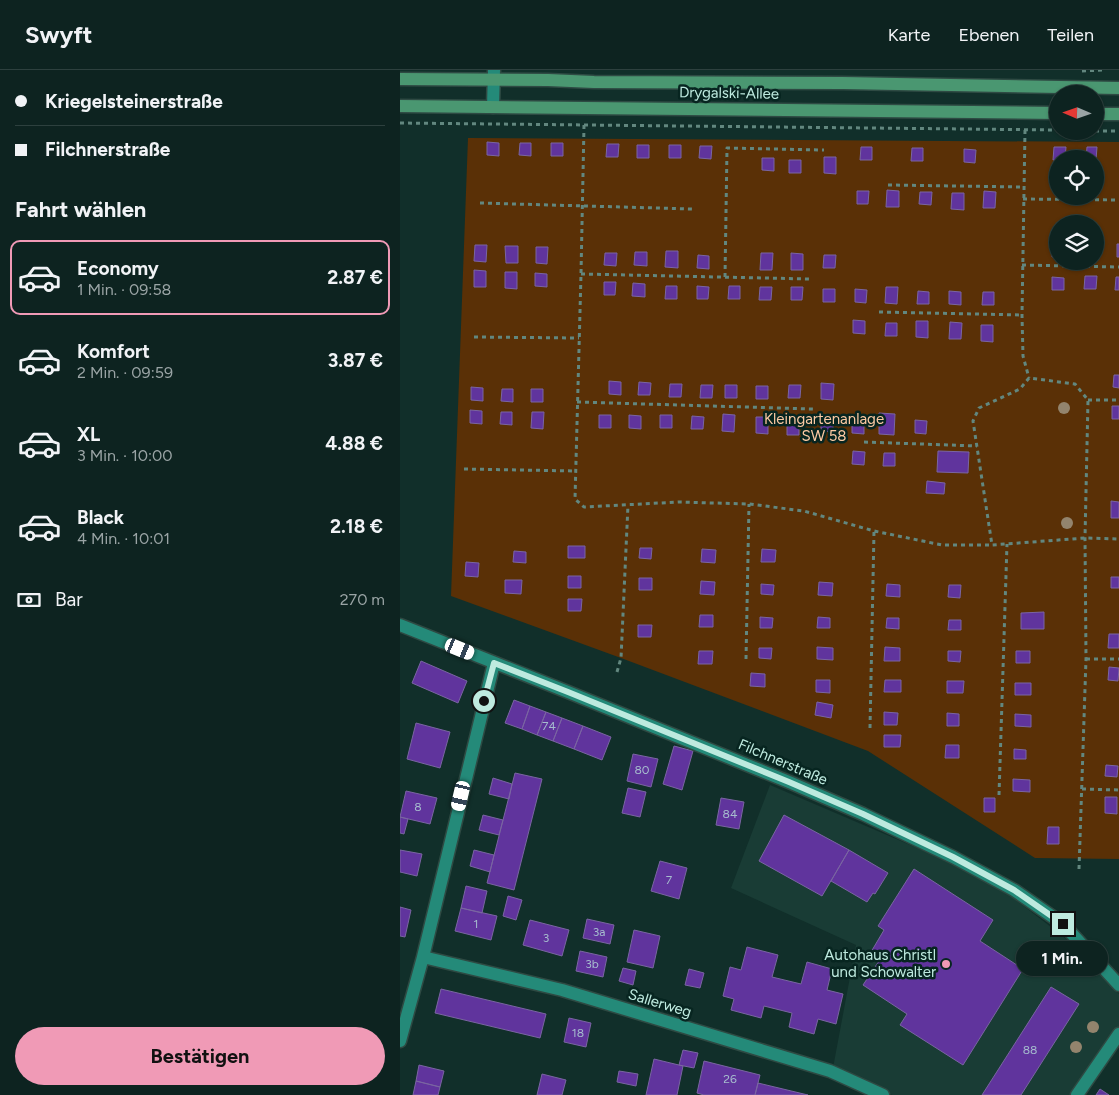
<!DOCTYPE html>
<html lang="de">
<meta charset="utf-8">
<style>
:root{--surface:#0d2320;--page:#162b29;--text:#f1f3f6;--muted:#9aa4a5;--line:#2d403e;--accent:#f09ab6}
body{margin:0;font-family:Figtree,sans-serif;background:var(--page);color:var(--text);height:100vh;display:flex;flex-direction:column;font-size:19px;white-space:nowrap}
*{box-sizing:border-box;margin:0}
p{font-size:16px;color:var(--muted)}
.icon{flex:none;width:28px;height:28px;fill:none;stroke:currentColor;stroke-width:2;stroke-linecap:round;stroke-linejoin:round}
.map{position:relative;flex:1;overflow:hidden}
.details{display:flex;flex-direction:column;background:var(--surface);width:400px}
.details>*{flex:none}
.hud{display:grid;align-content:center;height:110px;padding:0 15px;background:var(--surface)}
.needle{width:32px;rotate:272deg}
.controls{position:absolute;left:649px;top:15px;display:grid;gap:10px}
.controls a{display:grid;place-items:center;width:55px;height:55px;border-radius:50%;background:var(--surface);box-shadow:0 1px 4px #0004,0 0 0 1px var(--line);font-size:25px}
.end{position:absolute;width:22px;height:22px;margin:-11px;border:6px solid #beeadf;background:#111;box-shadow:0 0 0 2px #111}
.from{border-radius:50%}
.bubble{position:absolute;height:35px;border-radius:18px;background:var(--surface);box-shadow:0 1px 4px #0004,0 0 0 1px var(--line);font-size:16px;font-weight:700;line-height:35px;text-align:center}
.car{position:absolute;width:15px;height:30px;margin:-15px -8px;border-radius:6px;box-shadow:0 0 4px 1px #0007;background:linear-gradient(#fff 24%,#345 0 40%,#fff 0 76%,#345 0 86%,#fff 0)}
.hud b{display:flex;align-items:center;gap:18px;height:48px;font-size:19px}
.hud b+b{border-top:1px solid var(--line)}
.hud i{width:12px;height:12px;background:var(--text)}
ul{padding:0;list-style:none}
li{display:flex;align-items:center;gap:15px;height:75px;margin:0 10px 8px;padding:0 5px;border:2px solid transparent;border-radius:10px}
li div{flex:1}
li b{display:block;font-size:19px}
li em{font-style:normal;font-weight:700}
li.active{border-color:var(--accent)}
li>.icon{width:45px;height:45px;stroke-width:1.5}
h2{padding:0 15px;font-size:22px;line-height:60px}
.pay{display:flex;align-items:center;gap:12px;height:55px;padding:0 15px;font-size:19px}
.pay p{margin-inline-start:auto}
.primary-button{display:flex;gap:10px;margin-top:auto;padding:10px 15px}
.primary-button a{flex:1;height:58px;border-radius:30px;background:var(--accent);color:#111;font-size:20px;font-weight:700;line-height:58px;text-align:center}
header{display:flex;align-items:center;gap:30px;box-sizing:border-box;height:70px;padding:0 25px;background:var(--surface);border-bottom:1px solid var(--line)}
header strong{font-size:24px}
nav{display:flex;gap:28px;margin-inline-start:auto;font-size:18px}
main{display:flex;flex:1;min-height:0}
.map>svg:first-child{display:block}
.built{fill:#193c35}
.green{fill:#5a3006;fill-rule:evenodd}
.building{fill:#60349d;stroke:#7a65a2}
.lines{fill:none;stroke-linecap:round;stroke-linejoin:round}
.street-casing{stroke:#2e4a43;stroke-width:15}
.secondary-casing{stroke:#2e4a43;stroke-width:15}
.path{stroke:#62877f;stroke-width:3;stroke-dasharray:4 4;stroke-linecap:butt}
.street{stroke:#248a79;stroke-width:12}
.secondary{stroke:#4a9771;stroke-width:12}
.tree{fill:#93846d}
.route{stroke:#beeadf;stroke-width:6}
.poi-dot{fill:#f09ab6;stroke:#072520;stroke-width:2}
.labels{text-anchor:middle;stroke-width:5;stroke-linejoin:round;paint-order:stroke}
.number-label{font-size:12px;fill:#a6bcce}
.street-label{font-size:15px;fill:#beeadf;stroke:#072520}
.park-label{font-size:15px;fill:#fdcaa3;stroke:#072520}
.poi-label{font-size:15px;fill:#beeadf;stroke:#072520;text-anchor:end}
</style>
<header>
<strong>Swyft</strong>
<nav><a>Karte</a><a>Ebenen</a><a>Teilen</a></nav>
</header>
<main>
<section class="details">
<div class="hud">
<b><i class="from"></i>Kriegelsteinerstraße</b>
<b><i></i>Filchnerstraße</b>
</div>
<h2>Fahrt wählen</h2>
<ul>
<li class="active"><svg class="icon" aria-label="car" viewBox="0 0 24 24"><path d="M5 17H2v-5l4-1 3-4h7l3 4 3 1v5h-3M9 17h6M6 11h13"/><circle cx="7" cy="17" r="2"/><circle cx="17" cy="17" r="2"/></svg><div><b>Economy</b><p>1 Min. · 09:58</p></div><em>2.87 €</em></li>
<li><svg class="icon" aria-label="car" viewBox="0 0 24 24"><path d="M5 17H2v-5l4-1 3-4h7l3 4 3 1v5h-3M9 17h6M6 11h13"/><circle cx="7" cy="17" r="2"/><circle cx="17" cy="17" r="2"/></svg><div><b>Komfort</b><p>2 Min. · 09:59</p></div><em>3.87 €</em></li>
<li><svg class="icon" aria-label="car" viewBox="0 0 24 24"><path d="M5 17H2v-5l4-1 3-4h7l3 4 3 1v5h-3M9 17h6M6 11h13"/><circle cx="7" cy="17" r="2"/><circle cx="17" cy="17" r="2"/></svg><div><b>XL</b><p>3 Min. · 10:00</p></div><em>4.88 €</em></li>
<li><svg class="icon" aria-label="car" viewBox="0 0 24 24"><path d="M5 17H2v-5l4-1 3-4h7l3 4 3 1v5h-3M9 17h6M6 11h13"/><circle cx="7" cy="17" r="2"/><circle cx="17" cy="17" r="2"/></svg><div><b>Black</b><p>4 Min. · 10:01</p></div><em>2.18 €</em></li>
</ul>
<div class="pay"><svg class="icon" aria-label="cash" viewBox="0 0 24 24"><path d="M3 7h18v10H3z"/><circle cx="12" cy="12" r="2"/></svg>Bar<p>270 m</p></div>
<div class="primary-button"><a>Bestätigen</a></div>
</section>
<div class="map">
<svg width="719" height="1025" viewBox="0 0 719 1025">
<rect width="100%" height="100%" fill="#112f2a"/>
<path class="built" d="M370,715l180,77 61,34 58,45 50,53v35l-45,66h-182l-59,-27 23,-123 -125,-57z"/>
<path class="green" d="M68,68l651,4v717l-84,-1 -167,-107 -247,-93 -170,-62zM658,89h37v37h-37zM658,154h37v37h-37z"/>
<path class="building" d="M87,72l12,1v13l-12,-1z
M120,73h11v13l-12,-1z
M151,73h12v13h-12z
M207,74h12l-1,13h-12z
M237,75h12v13h-12z
M269,75h12v13h-12z
M300,76h12l-1,13 -12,-1z
M461,77h11v13h-12z
M654,77h12l-1,12 -12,1z
M687,77h10l-1,13 -1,-1h-9z
M512,78h11v13h-12z
M564,79l12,1 -1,13 -11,-1z
M424,87h12v17l-12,-1z
M362,88h12v13l-12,-1z
M389,90h12v13h-12z
M487,120l12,1v16h-13z
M457,121h12l-1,13h-11z
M584,121l12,1 -1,16h-12z
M520,122h12l-1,13 -12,-1z
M552,123h12v17l-13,-1z
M653,174h5v13h-6z
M717,174h2v13h-2z
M75,175h12l-1,17 -12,-1z
M105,176h13v17h-12z
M136,177h12l-1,17 -11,-1z
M266,181h12v17l-13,-1z
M235,182h12v14l-13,-1z
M205,183h12l-1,13 -12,-1z
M361,183h12l-1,17h-12z
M391,183l12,1v16h-12z
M298,185l11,1v13l-12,-1z
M424,185h12l-1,13h-12z
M74,200l12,1v16h-12z
M105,202h12v17l-12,-1z
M135,203l12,1v13l-12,-1z
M685,206h12l-1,13h-12z
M652,207l12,1v12h-12z
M716,207h3v13h-4z
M204,212h12l-1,13h-11z
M233,213l12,1v13l-13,-1z
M266,216h11v13h-12z
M297,216l12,1 -1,12h-11z
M329,216h11v13h-12z
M360,217h12l-1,13h-12z
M391,217h12l-1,13h-11z
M486,217h12l-1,17 -12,-1z
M423,219h12v13h-12z
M455,219l12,1 -1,13 -11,-1z
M518,221l11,1v12h-12z
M549,221l12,1v13l-12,-1z
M583,222h11v13h-12z
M453,250l12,1v13l-12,-1z
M516,251h12v17l-12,-1z
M550,252l12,1 -1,16h-12z
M486,253h11v13h-12z
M581,255h12v17l-12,-1z
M714,305h5v13l-6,-1z
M209,311l12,1v13l-12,-1z
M239,312l12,1 -1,12h-12z
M421,313l13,1 -1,16 -12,-1z
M270,314h12l-1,13h-12z
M301,315h12l-1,13h-12z
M325,315h12v13h-12z
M389,315h12l-1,13h-12z
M356,316h12v13h-12z
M71,317l12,1v13l-12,-1z
M102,319h11v13l-12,-1z
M131,319h12v13h-12z
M712,336h7v13h-7z
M70,340l12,1v13l-12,-1z
M101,342h11v13l-12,-1z
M132,342h12l-1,17 -12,-1z
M479,343l16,1 -1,21 -15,-1z
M323,344l12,1 -1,17 -12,-1z
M199,345h12v13h-12z
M229,345l12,1v13l-12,-1z
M260,345h12v13h-12z
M292,346l12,1 -1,12h-12z
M356,347h12v17l-12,-1z
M452,347h12v17l-12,-1z
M387,348l12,1v16h-12z
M421,349h12v13l-12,-1z
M515,350l12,1 -1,13 -11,-1z
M453,381l12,1 -1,13 -12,-1z
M538,381l31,1 -1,21 -31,-1z
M484,383h11v13h-12z
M527,411l18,2 -1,11 -18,-1z
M711,431l8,1v16h-8z
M168,476h17v12h-17z
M240,478h12l-1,11 -12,-1z
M302,479l14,1 -1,13 -14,-1z
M362,479l14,1 -1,12h-14z
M114,481l12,1v11l-13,-1z
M66,492l13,1 -1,14 -13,-1z
M168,506h13v12h-13z
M711,507h8v11h-8z
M239,508h13v12h-13z
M105,510h17l-1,14 -16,-1z
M301,511l14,1 -1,13 -14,-1z
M419,512l14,1 -1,13 -14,-1z
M361,514l13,1 -1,10 -12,-1z
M487,514l13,1v12l-14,-1z
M549,515h12l-1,13 -12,-1z
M168,529h14l-1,12h-13z
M644,542v17h-23v-16z
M300,545h13v12h-14z
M360,547l13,1 -1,10h-12z
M418,547l12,1v10h-13z
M487,548h12v11l-13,-1z
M549,550h12v10h-13z
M238,555h14l-1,12h-13z
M709,564h10v14h-11z
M417,577l16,1v12l-16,-1z
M485,577l15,1v13h-16z
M359,578h13l-1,11 -12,-1z
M299,581h14l-1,13h-14z
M548,581h13l-1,11 -12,-1z
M616,581h14v12h-14z
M21,591l46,20 -9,22 -46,-20z
M709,597l10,1 -1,13 -10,-1z
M351,603l14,1v13l-15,-1z
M416,610h14v13l-14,-1z
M485,610h16v12h-17z
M547,611h17l-1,12h-16z
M615,613h16v12h-16z
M114,630l16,6 -8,23 -17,-6z
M417,632l16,3 -2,13 -16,-3z
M130,636l16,6 -9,23 -15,-6z
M146,642l16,6 -9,23 -16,-6z
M484,642l14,1 -1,12h-13z
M547,643l12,1v12h-12z
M615,644l16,1v12l-16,-1z
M162,648l21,8 -9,23 -21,-8z
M16,653l34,9 -10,36 -33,-9z
M183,656l28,11 -9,23 -28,-11z
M484,665h17l-1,12h-16z
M546,675h13v13h-14z
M274,676l19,5 -11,39 -19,-6z
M614,679l12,1v9h-12z
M233,684l25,5 -7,28 -24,-6z
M706,695l12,1 -1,11 -12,-1z
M115,703l27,6 -28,111 -27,-7z
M93,708l19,6 -3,15 -20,-5z
M613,709l17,1v12l-17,-1z
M228,718l18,4 -6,25 -18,-4z
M6,721l31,7 -7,26 -30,-7z
M705,727h12v17l-12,-1z
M321,728l23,4 -5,27 -23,-4z
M584,728h11v14h-11z
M83,745l20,5 -4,15 -20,-5z
M384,745l65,35 -27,46 -63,-35z
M0,747l8,2 -4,15 -4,-1z
M648,757h11v17h-12z
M0,780l22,4 -5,22 -17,-4z
M74,780l20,5 -4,17 -20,-6z
M449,780l39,23 -13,21 -2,-1 -6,9 -36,-21z
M260,791l27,7 -8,31 -28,-8z
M514,799l79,51 -13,21 43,28 -60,96 -63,-40 7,-11 -44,-29 18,-27 -10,-6 13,-22 -6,-4z
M66,816l21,5 -5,22 -21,-5z
M108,826l14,4 -6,20 -13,-4z
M0,837l11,3 -6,27 -5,-1z
M61,838l36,8 -6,24 -36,-9z
M187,849l27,6 -4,19 -27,-6z
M130,850l39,10 -7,26 -39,-11z
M234,860l26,6 -7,32 -26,-6z
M347,877l31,8 -6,22 29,7 6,-22 25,7 -5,21 16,4 -7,30 -18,-5 -4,15 -25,-7 3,-14 -28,-7 -3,12 -30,-8 3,-11 -11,-3 7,-29 11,3z
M180,881l27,6 -4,20 -27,-6z
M223,898l13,3 -3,14 -14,-4z
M289,899l15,4 -4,15 -15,-3z
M651,917l28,17 -58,91h-39z
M41,919l105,25 -6,24 -105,-25z
M169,948l22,5 -5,24 -22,-5z
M283,980l15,3 -4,15 -15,-3z
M254,989l29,7 -6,29h-31z
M304,991l56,14 -5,20h-51l-7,-2z
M19,995l25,6 -4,16 -24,-6z
M219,1001l19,3 -2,12 -19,-4z
M142,1004l24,6 -4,15h-25z
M16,1011l24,6 -2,8h-25z
M358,1013l50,12h-53z
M700,1019l9,6h-13z"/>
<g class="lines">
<defs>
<path id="street" d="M93,37l1,-37
M0,555l168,67 221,90 74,32 90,43 61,33 49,34 56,61
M23,887l139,33 268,81 53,24
M0,971l23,-84 71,-294
M677,1025l42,-61"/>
<path id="secondary" d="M0,9l148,1 46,2 249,1 276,5
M0,36l658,7
M695,44h24"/>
</defs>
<use href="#street" class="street-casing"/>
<use href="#secondary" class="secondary-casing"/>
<path class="path" d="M682,1l20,-1
M0,53l658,7
M184,55l-3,149 -6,225 9,8 95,-5 70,2 55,7 70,20 68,14h50
M625,60l-3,185 1,41 6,22
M695,61h24
M488,115l136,2
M623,129l96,1
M80,133l212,6
M622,195l97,2
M181,204l229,5
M325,207l2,-129 97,2
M479,242l143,3
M74,267l105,1
M688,330h31
M177,332l236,7
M464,372l113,4
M64,399l111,2
M346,589l3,-155
M686,589h33
M217,602l4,-14 7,-153
M470,658l4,-197
M682,719l37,1
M599,725l8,-251
M679,799l7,-210 -1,-121 3,-138 -13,-16 -46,-6 -9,11 -41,19 -6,13 19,124 93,-7 34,1"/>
<use href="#street" class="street"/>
<use href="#secondary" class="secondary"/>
</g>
<g class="tree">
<circle cx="664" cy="338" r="6"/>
<circle cx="667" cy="453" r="6"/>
<circle cx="693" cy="957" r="6"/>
<circle cx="676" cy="977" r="6"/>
</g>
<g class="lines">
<path class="route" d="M84,631l10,-38 74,29 221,90 74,32 90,43 61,33 49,34"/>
</g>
<circle class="poi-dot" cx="546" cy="894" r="5"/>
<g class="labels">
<g class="number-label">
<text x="149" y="660">74</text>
<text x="242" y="704">80</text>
<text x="18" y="741">8</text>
<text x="330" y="748">84</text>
<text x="269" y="814">7</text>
<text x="76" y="858">1</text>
<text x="199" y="866">3a</text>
<text x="146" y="872">3</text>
<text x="192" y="898">3b</text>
<text x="178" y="967">18</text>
<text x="630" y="984">88</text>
<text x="330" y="1013">26</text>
</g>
<g class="street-label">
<text transform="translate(329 23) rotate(1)" y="5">Drygalski-Allee</text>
<text transform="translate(383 692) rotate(23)" y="5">Filchnerstraße</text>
<text transform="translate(260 933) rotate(17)" y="5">Sallerweg</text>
</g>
<g class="park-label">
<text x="424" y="354">Kleingartenanlage<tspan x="424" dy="17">SW 58</tspan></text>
</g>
<g class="poi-label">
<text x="536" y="890">Autohaus Christl<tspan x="536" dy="17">und Schowalter</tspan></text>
</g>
</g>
</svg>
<div class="controls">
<a><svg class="needle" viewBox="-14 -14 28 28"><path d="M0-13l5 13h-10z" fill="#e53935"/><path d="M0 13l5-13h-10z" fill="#9aa4a5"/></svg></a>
<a><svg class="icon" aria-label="locate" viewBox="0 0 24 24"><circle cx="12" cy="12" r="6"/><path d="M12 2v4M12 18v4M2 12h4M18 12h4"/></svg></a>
<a><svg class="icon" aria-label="layers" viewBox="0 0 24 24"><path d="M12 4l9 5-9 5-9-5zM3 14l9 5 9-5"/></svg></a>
</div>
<i class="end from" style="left:84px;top:631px"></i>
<i class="end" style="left:663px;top:854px"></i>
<div class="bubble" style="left:616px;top:871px;width:92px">1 Min.</div>
<i class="car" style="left:60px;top:579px;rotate:112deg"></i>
<i class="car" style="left:61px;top:726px;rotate:193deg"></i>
</div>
</main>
